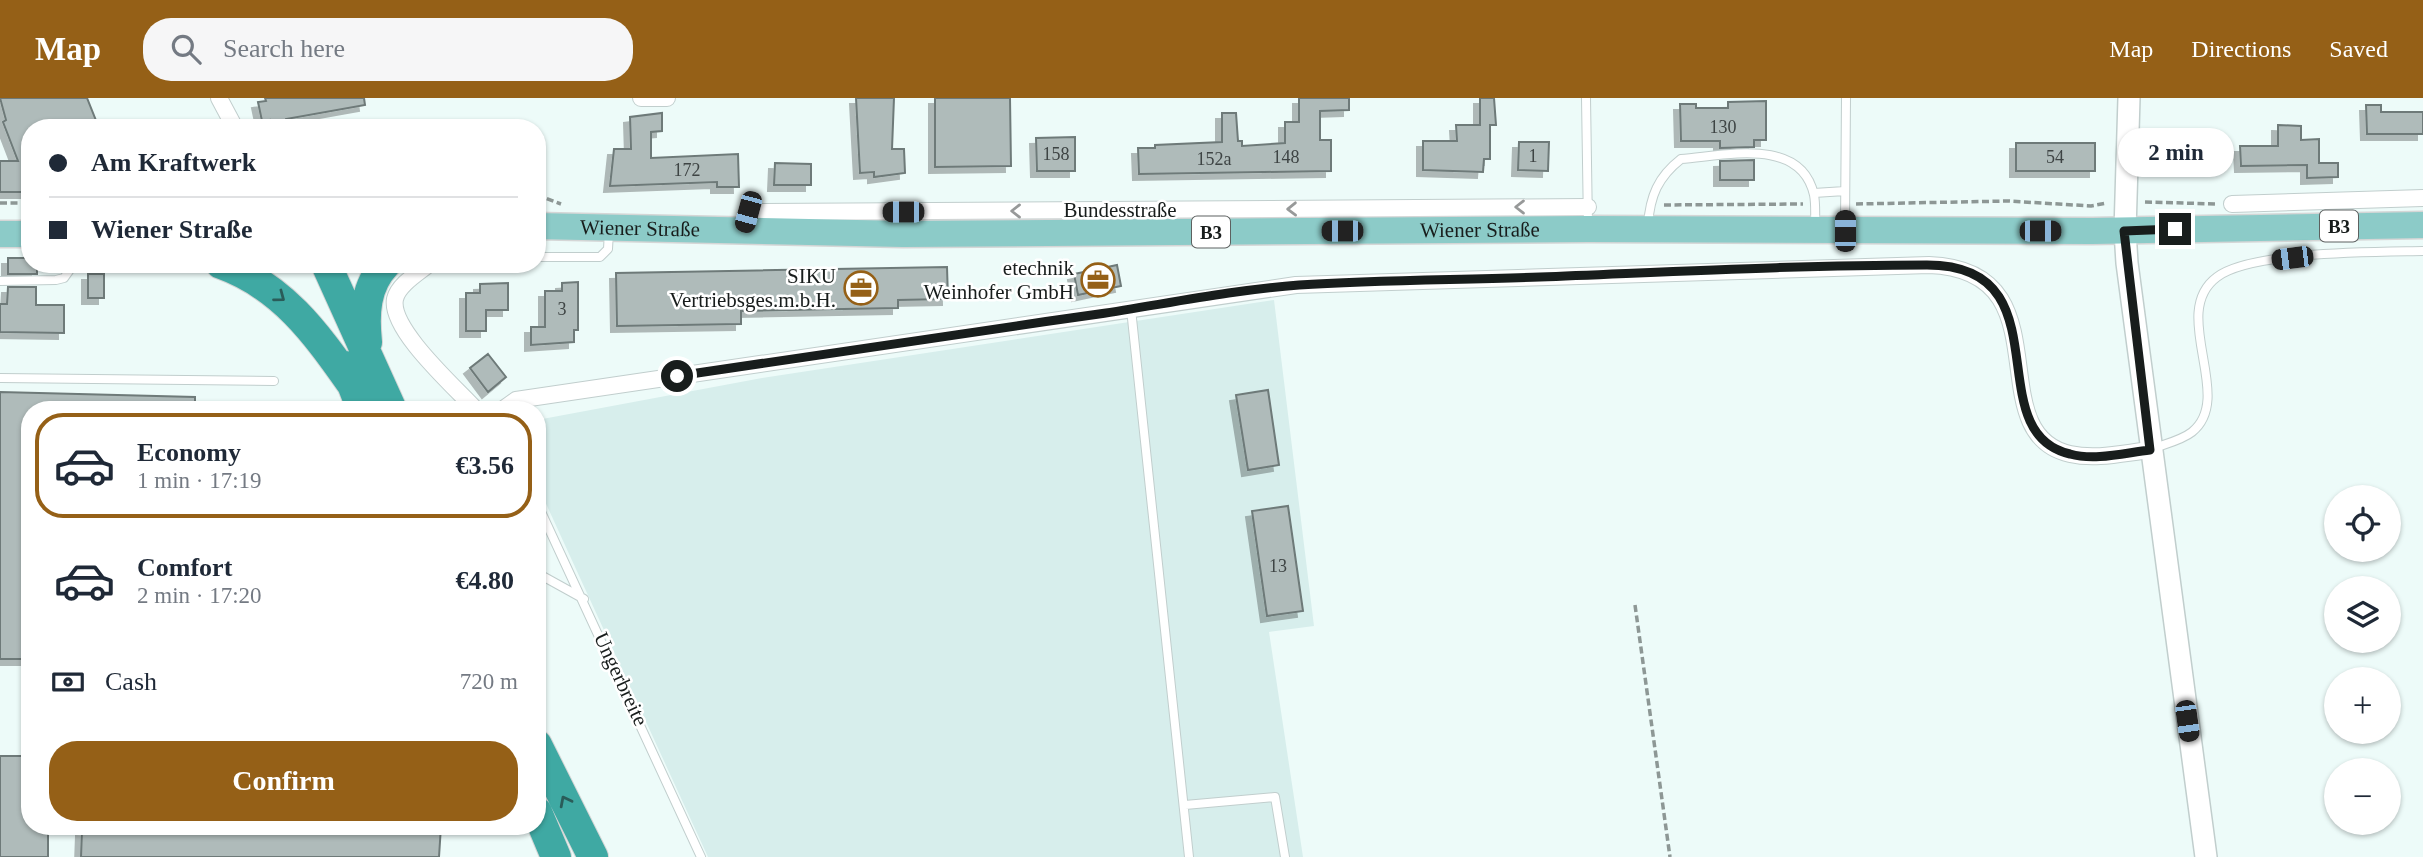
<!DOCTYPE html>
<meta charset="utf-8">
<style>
:root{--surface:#fff;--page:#f6f6f7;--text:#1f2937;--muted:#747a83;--line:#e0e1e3;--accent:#956017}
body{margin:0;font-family:Georgia,serif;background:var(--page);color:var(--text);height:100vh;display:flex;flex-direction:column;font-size:26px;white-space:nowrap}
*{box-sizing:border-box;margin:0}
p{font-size:23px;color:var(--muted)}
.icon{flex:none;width:38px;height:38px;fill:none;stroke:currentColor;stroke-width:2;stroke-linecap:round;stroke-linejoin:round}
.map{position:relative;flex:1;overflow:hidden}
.side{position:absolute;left:21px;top:303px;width:525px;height:434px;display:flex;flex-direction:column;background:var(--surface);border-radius:28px;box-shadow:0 2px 5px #0004}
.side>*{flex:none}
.banner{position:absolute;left:21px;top:21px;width:525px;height:154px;border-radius:28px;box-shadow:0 2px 5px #0004;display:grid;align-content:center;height:154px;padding:0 28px;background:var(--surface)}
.fabs{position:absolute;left:2324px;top:387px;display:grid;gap:14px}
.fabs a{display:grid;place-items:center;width:77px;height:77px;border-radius:50%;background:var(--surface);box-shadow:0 2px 5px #0004;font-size:35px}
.end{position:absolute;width:32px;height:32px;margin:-16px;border:9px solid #181d1c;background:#fff;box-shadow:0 0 0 4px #fff}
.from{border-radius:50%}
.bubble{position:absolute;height:49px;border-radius:24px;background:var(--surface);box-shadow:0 2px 5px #0004;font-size:23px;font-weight:700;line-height:49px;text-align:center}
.car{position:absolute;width:21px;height:42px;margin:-21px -10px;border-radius:9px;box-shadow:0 0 5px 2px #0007;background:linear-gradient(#222 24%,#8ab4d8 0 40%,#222 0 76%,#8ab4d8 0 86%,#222 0)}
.banner b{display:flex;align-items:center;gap:24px;height:66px;font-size:26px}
.banner b+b{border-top:2px solid var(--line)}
.banner i{width:18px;height:18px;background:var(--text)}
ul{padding:12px 0 0;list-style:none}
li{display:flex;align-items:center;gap:21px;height:105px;margin:0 14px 10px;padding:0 14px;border:4px solid transparent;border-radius:28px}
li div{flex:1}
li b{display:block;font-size:26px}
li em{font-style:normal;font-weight:700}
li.active{border-color:var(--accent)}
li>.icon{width:63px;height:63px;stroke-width:1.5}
.pay{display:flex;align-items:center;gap:18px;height:77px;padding:0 28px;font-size:26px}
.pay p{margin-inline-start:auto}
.action{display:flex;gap:14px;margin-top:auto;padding:14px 28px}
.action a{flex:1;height:80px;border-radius:28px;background:var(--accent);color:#fff;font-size:28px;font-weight:700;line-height:80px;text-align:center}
header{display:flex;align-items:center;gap:42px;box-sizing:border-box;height:98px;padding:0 35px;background:var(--accent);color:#fff}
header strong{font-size:33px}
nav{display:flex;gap:38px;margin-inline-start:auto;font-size:24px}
.search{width:490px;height:63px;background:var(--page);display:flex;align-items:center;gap:18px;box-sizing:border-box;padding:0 24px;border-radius:28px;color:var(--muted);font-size:26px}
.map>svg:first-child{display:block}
.built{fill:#d7eeec}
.building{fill:#afbbba;stroke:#6e7a79;stroke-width:2;filter:url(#shadow)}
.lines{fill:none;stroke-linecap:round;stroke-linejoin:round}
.service-casing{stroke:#c1cecd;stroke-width:10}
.minor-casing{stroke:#c1cecd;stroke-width:18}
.tertiary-casing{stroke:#c1cecd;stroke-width:24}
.primary-casing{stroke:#d5d6d6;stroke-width:29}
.motorway-casing{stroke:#d5d6d6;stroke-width:32}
.path{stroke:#8d9795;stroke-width:3.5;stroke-dasharray:7 3.5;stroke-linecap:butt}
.service{stroke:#fff;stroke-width:8}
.minor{stroke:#fff;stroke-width:16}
.tertiary{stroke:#fff;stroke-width:21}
.primary{stroke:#8ccbc8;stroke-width:26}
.motorway{stroke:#3fa9a3;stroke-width:30}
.oneway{stroke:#979999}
.oneway2{stroke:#2a5c59}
.route{stroke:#181d1c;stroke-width:9}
.labels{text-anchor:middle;stroke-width:5;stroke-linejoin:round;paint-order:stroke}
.number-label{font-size:18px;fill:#3e4444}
.shield{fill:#fff;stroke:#5d6160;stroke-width:2}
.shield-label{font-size:19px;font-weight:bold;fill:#181d1c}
.street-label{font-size:21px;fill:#181d1c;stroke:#fff}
.poi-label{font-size:21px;fill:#181d1c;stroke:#fff;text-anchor:end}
</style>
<header>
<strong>Map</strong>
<div class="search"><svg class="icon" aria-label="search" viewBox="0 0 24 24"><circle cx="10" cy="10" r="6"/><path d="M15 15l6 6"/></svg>Search here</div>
<nav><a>Map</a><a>Directions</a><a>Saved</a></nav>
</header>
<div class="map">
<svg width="2423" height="759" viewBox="0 0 2423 759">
<defs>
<filter id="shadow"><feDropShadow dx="-6" dy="6" stdDeviation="0" flood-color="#0004"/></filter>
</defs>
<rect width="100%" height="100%" fill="#edfbf9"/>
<path class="built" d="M1274,202l40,326 -45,6 34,225h-595l-171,-373v-64l225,-42z"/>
<path class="building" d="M0,0h87l12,30h-69v64h-30v-31h18l-15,-39 3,-2z
M265,0h99l1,7 -79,14v3l-16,3v-5l-8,1 -4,-19 8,-1z
M856,0h38l-2,51h12l1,24 -31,4v-5l-14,1z
M935,0h75l1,68 -76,1z
M1299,0h50v12l-29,1v29h11v31l-192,3 -1,-26h17v-3l67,-3v-29h14l2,28h4v5l43,-3v-21h14z
M1480,0h14l2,27h-6v34h-6l-1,13 -60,-2v-29h34l-1,-16h24z
M1766,3v39h-12v7l-34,1v-7h-39l-1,-37h16v4h32v-6z
M2366,7h15v7h42v22h-56z
M662,15v18l-11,1v26l87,-4 1,33h-22v-5l-107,4 4,-37h17l-1,-32z
M2278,27l23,1v14l18,-1v24h19v14l-31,1v-13l-66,1 -1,-20h38z
M1075,39v34h-38l-1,-33z
M1519,44h30l-1,29 -30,-1z
M2016,45h79v28h-79z
M1754,62v20h-34v-19z
M775,65l36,1v21h-37z
M8,160h22v6h7v10h-29z
M1117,167l4,21 -43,9 -4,-21z
M947,169l1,32 -50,1v8l-157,3v13l-124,2 -1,-53z
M88,176h16v24h-16z
M578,184v48h-4v12l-43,3v-18h14v-36h17v-8z
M508,185v27h-22v21h-20v-38h14v-9z
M8,189h28v18h28v28l-64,-1v-28h7z
M488,256l18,23 -18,15 -18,-24z
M1268,292l11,75 -31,5 -12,-75z
M0,294l195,5v13h-165v249h-30z
M1288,408l15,105 -36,5 -15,-105z
M0,658h30v70h18v31h-48z
M127,728h314l-2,31h-358l1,-27 44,2z"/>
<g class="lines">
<defs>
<path id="service" d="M1586,0l2,128
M1814,95l31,-2
M1648,127c2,-29 10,-48 33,-66 43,-3 120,-23 133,36 2,10 1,22 1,33
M1845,127l1,-127
M537,159h63l8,-8 1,-18
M0,183l56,-1 8,-2 10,-14
M1131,211l58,548
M0,280l274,3
M2152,351c13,-5 30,-9 40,-17 44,-35 -24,-119 25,-155 34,-26 161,-25 206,-26
M537,405l164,354
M537,475l47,26
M1185,707l90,-8 10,60"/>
<path id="minor" d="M219,0l16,30
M641,0h26
M2232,106l191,-6
M743,132l5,-18 840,-5
M429,166c-11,9 -31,21 -34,35 -6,30 61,89 81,111
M502,312l14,-10 780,-115 633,-20c139,5 48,168 141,189 26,6 53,-1 80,-4"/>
<path id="tertiary" d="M2129,0l-4,133 2,32 79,594"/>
<g id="primary">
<path id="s1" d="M537,128l366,8 685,-5 504,2 331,-6"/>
<path d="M0,136h30"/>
</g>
<path id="motorway" d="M221,166c61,22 94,68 130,119
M326,166l66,146
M367,244c-3,-28 -2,-56 19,-78
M345,268l17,44
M537,647l56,112
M537,714l19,45"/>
</defs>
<use href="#service" class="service-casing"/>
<use href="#minor" class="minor-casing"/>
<use href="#tertiary" class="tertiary-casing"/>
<use href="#primary" class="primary-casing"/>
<use href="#motorway" class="motorway-casing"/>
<path class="path" d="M537,97l24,9
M2145,104l73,2
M0,105h30
M1856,106l152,-3 83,5 16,-3
M1664,107l139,-1
M1635,507l35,252"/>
<use href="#service" class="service"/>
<use href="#minor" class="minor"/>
<use href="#tertiary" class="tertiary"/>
<use href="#primary" class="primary"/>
<use href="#motorway" class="motorway"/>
</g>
<defs><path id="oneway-chevron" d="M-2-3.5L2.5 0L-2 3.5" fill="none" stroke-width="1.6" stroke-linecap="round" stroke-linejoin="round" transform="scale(1.75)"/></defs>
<g class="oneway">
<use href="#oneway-chevron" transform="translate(1520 109) rotate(-180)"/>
<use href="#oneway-chevron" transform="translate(1292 111) rotate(179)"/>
<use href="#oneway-chevron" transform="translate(1016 113) rotate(180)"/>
</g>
<g class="oneway2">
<use href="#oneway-chevron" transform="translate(280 199) rotate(37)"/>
<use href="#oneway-chevron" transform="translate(565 703) rotate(-117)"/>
</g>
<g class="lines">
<path class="route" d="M677,278c140,-21 281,-42 422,-62 66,-10 133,-24 200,-29 80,-5 161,-5 241,-8 129,-5 258,-12 387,-12 140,0 49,167 143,189 25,7 54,-1 80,-4l-26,-219 51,-2"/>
</g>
<defs>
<symbol id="office-ring" viewBox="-11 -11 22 22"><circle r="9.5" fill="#fff" stroke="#956017" stroke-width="1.5"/><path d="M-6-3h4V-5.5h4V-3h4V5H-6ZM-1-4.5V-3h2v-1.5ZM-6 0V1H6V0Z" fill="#956017"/></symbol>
</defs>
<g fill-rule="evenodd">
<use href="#office-ring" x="1079" y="163" width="38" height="38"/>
<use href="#office-ring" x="842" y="171" width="38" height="38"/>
</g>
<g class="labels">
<g class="number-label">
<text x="1723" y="35">130</text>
<text x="1056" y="62">158</text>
<text x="1533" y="64">1</text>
<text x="1286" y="65">148</text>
<text x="2055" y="65">54</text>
<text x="1214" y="67">152a</text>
<text x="687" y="78">172</text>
<text x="562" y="217">3</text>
<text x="1278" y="474">13</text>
</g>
<g class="shield">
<rect x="2320" y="112.5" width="38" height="31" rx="5"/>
<rect x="1192" y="118.5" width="38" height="31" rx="5"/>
</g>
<g class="shield-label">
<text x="2339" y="135">B3</text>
<text x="1211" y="141">B3</text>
</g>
<g class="street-label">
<text x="1120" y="119">Bundesstraße</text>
<text dy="7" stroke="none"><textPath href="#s1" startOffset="103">Wiener Straße</textPath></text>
<text dy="7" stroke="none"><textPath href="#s1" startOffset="943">Wiener Straße</textPath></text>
<text transform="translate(621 581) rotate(65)" y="7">Ungerbreite</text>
</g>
<g class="poi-label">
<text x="1074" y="177">etechnik<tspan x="1074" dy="24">Weinhofer GmbH</tspan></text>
<text x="836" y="185">SIKU<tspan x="836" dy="24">Vertriebsges.m.b.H.</tspan></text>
</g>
</g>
</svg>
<div class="fabs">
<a><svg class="icon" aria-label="locate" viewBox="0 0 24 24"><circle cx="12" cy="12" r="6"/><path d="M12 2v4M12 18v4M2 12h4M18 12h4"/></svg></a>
<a><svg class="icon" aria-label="layers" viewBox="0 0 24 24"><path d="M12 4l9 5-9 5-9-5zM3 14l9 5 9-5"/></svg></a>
<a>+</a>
<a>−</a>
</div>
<i class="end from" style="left:677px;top:278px"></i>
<i class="end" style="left:2175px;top:131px"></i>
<div class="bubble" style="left:2118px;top:30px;width:116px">2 min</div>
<i class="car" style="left:748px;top:114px;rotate:195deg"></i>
<i class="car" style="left:903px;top:114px;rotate:270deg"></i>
<i class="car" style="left:1342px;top:133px;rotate:270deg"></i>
<i class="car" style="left:1845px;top:133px;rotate:0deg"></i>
<i class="car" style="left:2040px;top:133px;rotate:90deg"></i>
<i class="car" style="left:2292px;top:160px;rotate:263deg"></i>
<i class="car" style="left:2187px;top:623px;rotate:172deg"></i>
<div class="banner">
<b><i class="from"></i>Am Kraftwerk</b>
<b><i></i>Wiener Straße</b>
</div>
<section class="side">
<ul>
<li class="active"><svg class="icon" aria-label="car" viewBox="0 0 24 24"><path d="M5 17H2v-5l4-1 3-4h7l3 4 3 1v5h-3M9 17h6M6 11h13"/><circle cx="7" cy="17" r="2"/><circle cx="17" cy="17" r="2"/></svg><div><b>Economy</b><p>1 min · 17:19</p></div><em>€3.56</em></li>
<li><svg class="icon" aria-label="car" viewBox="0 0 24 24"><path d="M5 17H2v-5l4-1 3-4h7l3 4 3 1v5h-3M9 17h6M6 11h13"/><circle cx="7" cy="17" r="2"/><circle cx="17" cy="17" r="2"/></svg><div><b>Comfort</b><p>2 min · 17:20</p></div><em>€4.80</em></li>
</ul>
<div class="pay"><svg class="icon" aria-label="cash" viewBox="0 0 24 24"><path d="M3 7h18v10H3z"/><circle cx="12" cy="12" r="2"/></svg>Cash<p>720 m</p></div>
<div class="action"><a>Confirm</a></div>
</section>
</div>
